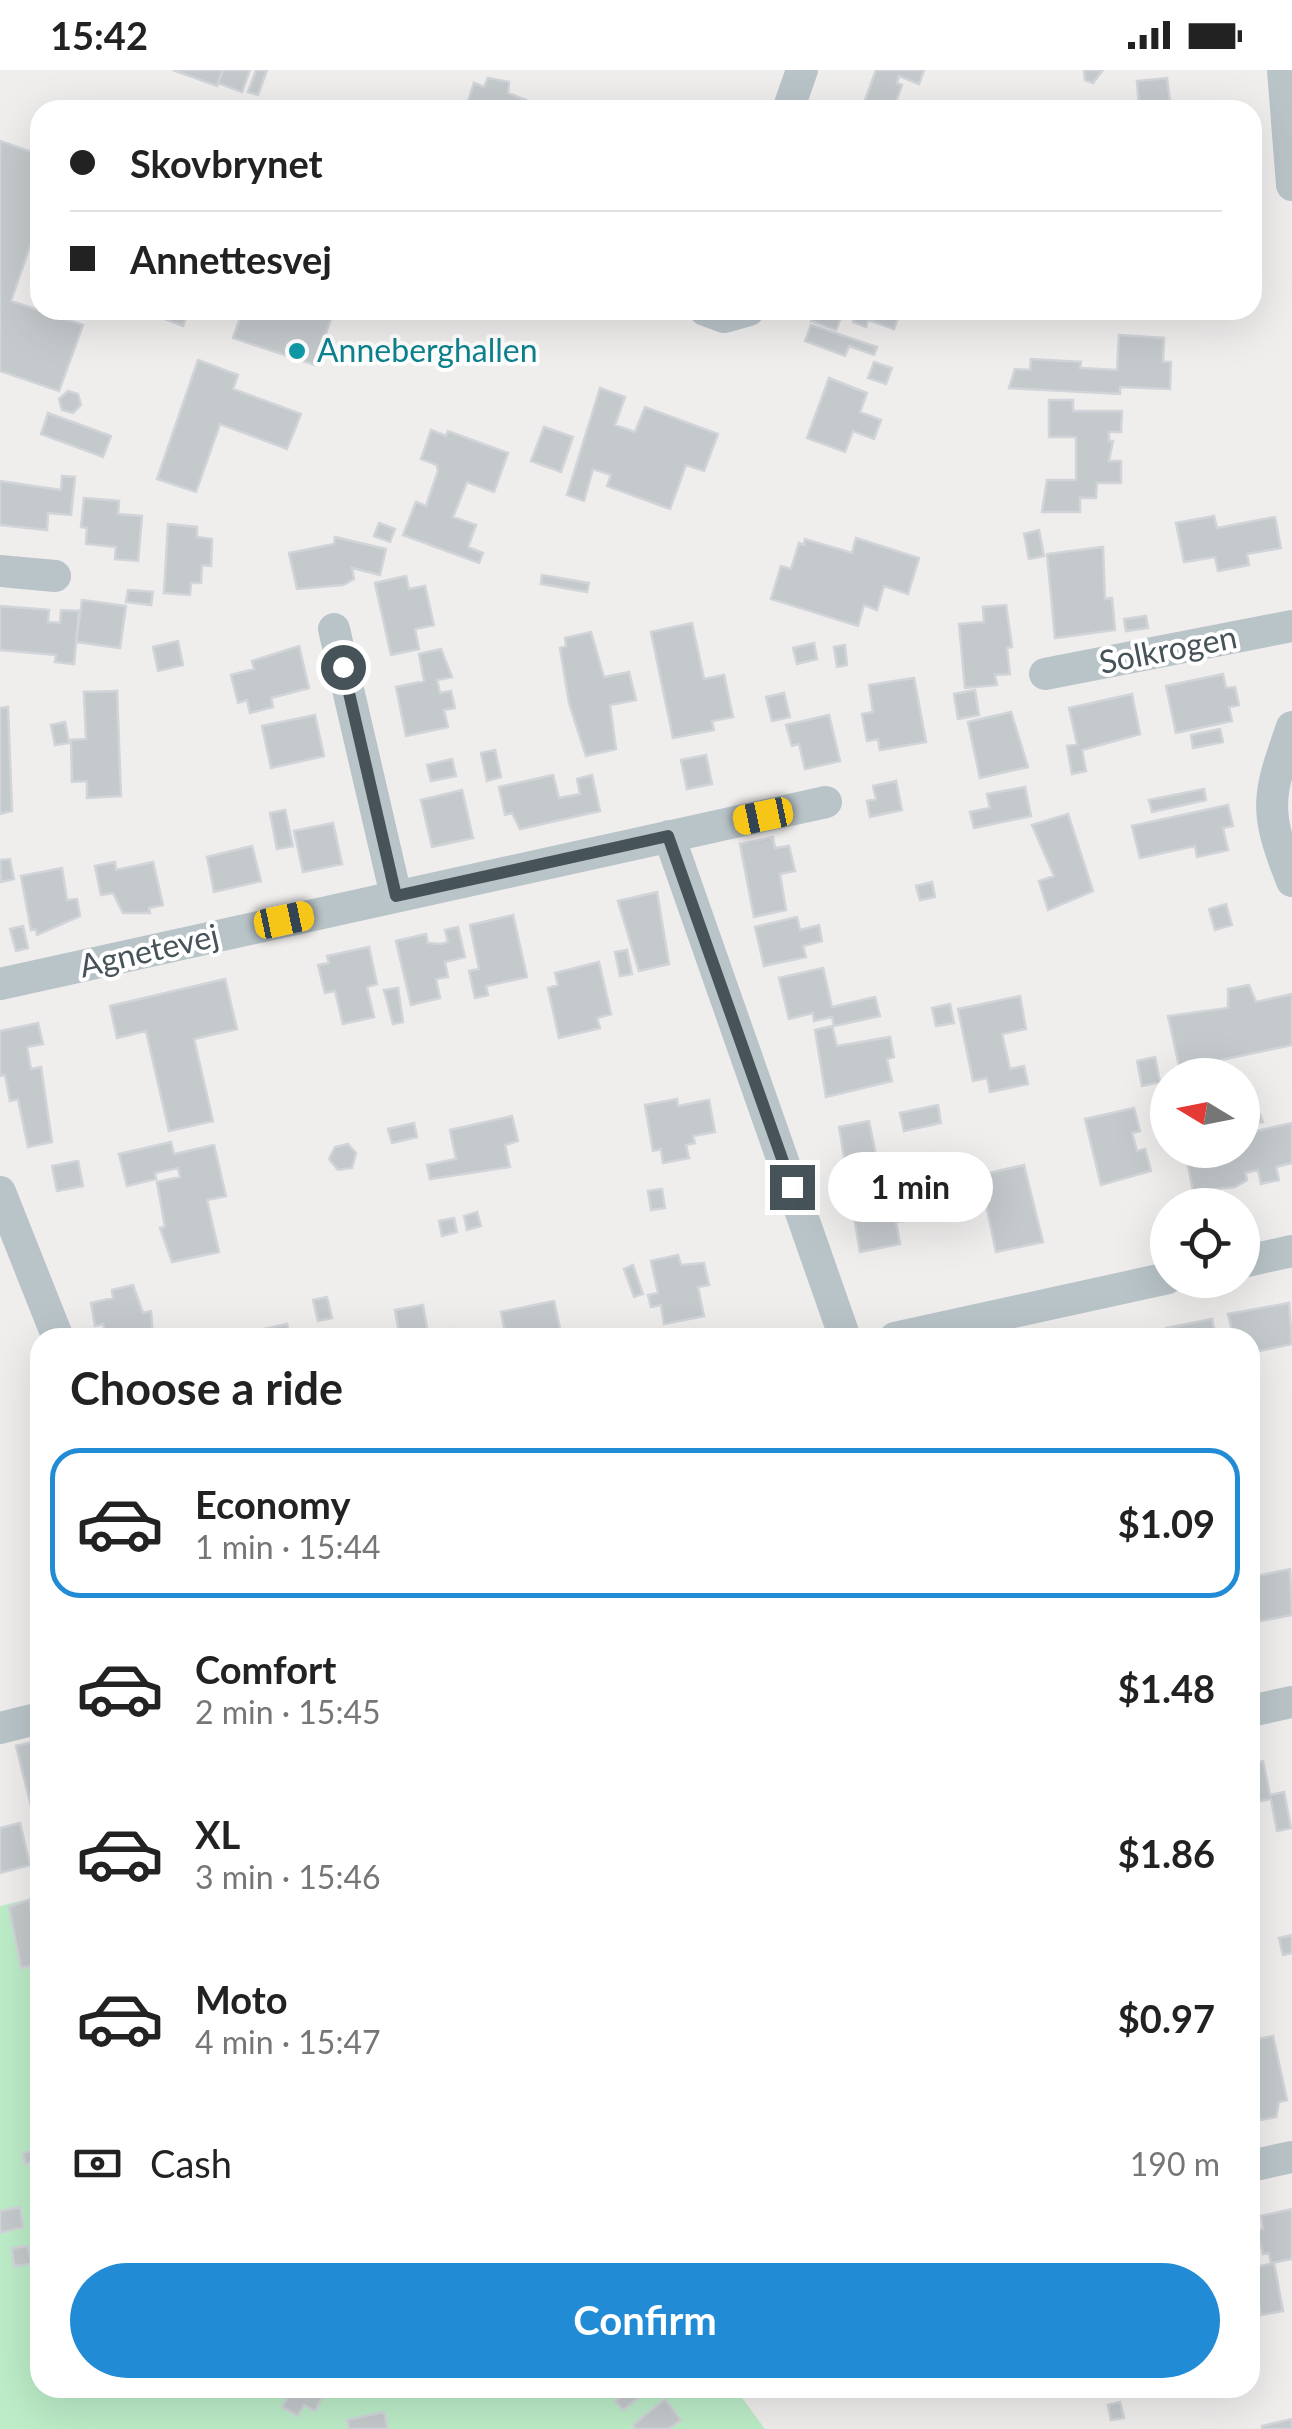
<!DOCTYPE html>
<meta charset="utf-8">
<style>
:root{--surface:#fff;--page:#f6f6f6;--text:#222;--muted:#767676;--line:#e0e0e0;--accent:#228bd5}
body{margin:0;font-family:Lato,sans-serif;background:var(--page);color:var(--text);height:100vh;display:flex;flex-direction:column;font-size:38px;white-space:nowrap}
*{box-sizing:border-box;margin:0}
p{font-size:32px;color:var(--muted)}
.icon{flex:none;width:55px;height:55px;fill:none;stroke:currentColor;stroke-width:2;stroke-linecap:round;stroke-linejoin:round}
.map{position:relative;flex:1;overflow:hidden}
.drawer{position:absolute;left:30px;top:1258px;width:1230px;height:1070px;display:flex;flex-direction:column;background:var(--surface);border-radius:30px;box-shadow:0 10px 40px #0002}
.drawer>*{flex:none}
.banner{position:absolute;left:30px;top:30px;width:1232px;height:220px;border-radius:30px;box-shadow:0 10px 40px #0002;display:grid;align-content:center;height:220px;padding:0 40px;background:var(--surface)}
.needle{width:65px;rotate:280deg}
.fabs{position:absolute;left:1150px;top:988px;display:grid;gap:20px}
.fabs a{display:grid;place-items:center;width:110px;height:110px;border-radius:50%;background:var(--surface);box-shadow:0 10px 40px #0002;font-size:50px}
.end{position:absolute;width:45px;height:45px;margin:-22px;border:12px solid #465359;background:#fff;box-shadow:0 0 0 5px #fff}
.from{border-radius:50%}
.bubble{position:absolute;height:70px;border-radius:35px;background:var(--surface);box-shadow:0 10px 40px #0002;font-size:32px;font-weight:700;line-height:70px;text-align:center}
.car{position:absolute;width:30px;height:60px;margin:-30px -15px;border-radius:12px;box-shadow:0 0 8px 2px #0007;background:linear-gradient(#f5c518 24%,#345 0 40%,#f5c518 0 76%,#345 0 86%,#f5c518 0)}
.banner b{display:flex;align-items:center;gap:35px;height:95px;font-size:38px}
.banner b+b{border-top:2px solid var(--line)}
.banner i{width:25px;height:25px;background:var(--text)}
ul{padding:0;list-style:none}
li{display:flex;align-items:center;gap:30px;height:150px;margin:0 20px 15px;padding:0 20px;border:5px solid transparent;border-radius:30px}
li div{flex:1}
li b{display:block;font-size:38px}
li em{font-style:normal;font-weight:700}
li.active{border-color:var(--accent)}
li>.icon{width:90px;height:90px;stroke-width:1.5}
h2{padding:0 40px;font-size:45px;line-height:120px}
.pay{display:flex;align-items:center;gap:25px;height:110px;padding:0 40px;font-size:38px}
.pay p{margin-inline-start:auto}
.cta{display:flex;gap:20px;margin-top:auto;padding:20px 40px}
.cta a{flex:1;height:115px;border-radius:60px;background:var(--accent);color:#fff;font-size:40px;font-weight:700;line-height:115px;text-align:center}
.status{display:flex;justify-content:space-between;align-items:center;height:70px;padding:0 50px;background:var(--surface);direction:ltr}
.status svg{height:28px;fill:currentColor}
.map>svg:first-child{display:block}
.green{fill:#bcecc8}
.building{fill:#c4c9cc;stroke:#d1d4d8;stroke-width:2.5}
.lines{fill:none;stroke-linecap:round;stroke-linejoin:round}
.minor{stroke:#b9c4c9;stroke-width:32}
.route{stroke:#465359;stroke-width:12}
.culture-dot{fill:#0f9aa8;stroke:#fff;stroke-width:4}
.labels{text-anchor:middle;stroke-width:8;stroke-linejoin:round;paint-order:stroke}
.culture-label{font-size:32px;fill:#0d838f;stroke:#fff;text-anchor:start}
.street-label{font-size:32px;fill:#465359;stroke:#fff}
</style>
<div class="status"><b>15:42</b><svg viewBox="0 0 49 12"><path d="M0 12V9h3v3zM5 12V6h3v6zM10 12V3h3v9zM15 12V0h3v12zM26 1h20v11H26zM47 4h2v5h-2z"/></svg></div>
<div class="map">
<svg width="1292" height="2359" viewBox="0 0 1292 2359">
<rect width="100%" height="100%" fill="#f0eded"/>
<path class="green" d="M40,1826v492h695l30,41h-765v-523z"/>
<path class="building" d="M173,0h50l-6,16z
M223,0h27l-8,22 -24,-9z
M256,0h11l-9,25 -10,-3z
M876,0h48l-5,14 -20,-8 -2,7 5,2 -9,25h-18l-12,-4z
M1084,0h19l-10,13 -8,-3z
M488,8l21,4 -1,11 18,7 -4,10h-57l9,-27 10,4z
M1167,8l3,24 -31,3 -2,-24z
M1184,35v5h-71z
M0,71l40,14v62l-29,84 72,24 -24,66 -59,-20z
M141,240h48l-6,16z
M243,240h91l-19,55 -82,-27z
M815,240h29l-8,20 -25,-9z
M855,240h46l-7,19 -26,-9 -2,7 -13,-5z
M811,255l66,22 -3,8 -25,-9 -4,10 -40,-15z
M1119,265l45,3 -1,24h8l-1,27 -50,-2v7l-111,-6 6,-19 15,1 1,-11 50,3 -1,6 37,2z
M198,290l40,15 -5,14 68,25 -14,35 -67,-25 -24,68 -39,-13z
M874,292l18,6 -6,16 -18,-6z
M829,308l38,15 -7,19 21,8 -7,19 -21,-8 -8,21 -38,-14z
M600,318l25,9 -10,28 20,7 10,-25 73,27 -14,37 -18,-6 -16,44 -63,-23 4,-11 -18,-6 -9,32 -17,-6z
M68,321l10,3 3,11 -8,8 -11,-3 -3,-11z
M1049,330h24v11h49l-1,21h-12v9h4l-4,20h12v22h-24l-1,15h-16v14h-38l5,-32h29v-43h-27z
M48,343l63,23 -8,21 -62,-23z
M544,357l29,10 -12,35 -30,-11z
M431,360l15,6 2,-5 60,22 -14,39 -27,-10 -14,35 23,8 -8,22 15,6 -4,10 -76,-28 13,-33 10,4 12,-35 -1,-6 -16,-6z
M62,406l13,1 -4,38 -23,-2 -1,17 -47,-5v-44l61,9z
M84,428l35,3 -1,13 24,2 -4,45 -23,-2 1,-12 -30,-3 1,-16 -6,-1z
M1214,446l3,12 58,-11 6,31 -34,6 2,11 -31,6 -3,-14 -31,5 -8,-39z
M379,453l16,6 -5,13 -16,-6z
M168,454l29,3v10l15,2 -1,27 -9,-1 -1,18h-10l-1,12 -26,-2z
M1039,460l5,26 -15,3 -5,-25z
M335,467l51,12 -6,26 -28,-7 2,11 -11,6 -46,4 -8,-36 45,-9z
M856,468l63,20 -11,36 -24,-8 -7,24 -13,-5 -6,21 -87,-27 10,-33 10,3 8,-26 5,2 1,-6 47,14z
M1103,477l2,52 7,-1 3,32 -60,8 -8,-84z
M542,505l47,8 -2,9 -46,-8z
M406,506l3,13 16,-3 9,39 -19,4 4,20 -28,6 -16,-72z
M128,520l25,2 -2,13 -25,-3z
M82,530l44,6 -6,42 -44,-6z
M1006,535l6,42 -5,1 3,26 -15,1 2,10 -32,3 -6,-64 25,-2 -1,-15z
M0,536l49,4 -1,12 12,1 1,-13 18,1 -5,53 -19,-2 1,-7 -56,-5z
M1146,546l2,12 -22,3 -2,-12z
M692,553l12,56 20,-4 9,42 -21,4 2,9 -41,8 -22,-106z
M591,562l13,45 25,-5 7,28 -26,5 6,44 -30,7 -17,-53 -9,-55 6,-2 -1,-8z
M178,571l5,24 -25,6 -5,-24z
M814,573l3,16 -20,5 -4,-16z
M845,575l2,20 -10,2 -3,-20z
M299,576l10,42 -38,10 2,9 -23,6 -3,-13 -9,3 -7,-28 23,-6 -2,-8z
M441,579l11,28 -15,3 3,13 11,-2 4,17 -11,2 4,17 -42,9 -10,-49 28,-6 -5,-27z
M1223,604l3,14 9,-1 4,18 -10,2 3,14 -56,12 -10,-47z
M914,608l12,64 -46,8 -2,-11 -11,2 -5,-27 11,-2 -4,-27z
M975,620l4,25 -21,4 -4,-25z
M117,621l4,105 -34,2v-17l-15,1 -1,-42 15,-1 -2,-47z
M784,623l6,24 -18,4 -6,-24z
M1132,624l8,40 -58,16 4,21 -14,3 -5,-28 10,-2 -8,-36z
M8,637l4,104 -12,3v-106z
M1011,642l17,55 -48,11 -12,-56z
M315,645l9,41 -53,12 -9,-42z
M829,645l11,46 -35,8 -6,-25 -7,2 -6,-21z
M65,652l4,21 -14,2 -4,-20z
M1220,659l3,13 -30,6 -2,-13z
M495,680l6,27 -14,4 -6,-28z
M706,685l6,29 -25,5 -6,-29z
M452,689l4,17 -25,5 -4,-16z
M553,705l6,23 21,-4 -3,-15 15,-4 8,36 -80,18 -8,-16 -7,2 -6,-28z
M896,711l6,29 -32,7 -3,-16 9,-2 -3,-13z
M1025,717l6,29 -57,12 -4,-16 20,-4 -3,-14z
M1204,719l2,11 -54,12 -3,-12z
M462,720l11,48 -41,9 -11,-47z
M1228,735l5,21 -10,2 5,22 -31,7 -2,-11 -55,12 -8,-32z
M285,740l8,36 -16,3 -7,-36z
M1068,744l25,77 -45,19 -9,-29 15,-5 -22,-51z
M333,753l9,41 -39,8 -9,-41z
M773,767l2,11 14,-2 6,25 -15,3 6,36 -32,7 -14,-73z
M252,776l9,35 -47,11 -7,-35z
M10,789l4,20 -13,3 -1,-22z
M115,792l1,8 37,-8 10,43 -14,3 1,5h-27l-10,-20 -12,2 -6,-29z
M62,798l5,32 10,-1 3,17 -43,19 -1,-6 -5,1 -10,-54z
M932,812l3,15 -15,3 -4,-14z
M657,822l12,72 -30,7 -21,-70z
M1226,834l6,21 -17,5 -6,-21z
M513,845l14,62 -41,9 2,9 -13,3 -6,-27 10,-2 -9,-44z
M797,847l3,13 19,-5 3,16 -19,5 3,11 -42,9 -9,-39z
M23,856l5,22 -12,3 -6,-22z
M458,857l7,30 -20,5 3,15 -12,2 4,19 -29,7 -15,-64 30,-7 2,9 13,1 7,-2 -3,-12z
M369,877l8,37 -10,3 7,30 -31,7 -8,-33 -10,2 -7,-28 11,-2 -2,-7z
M627,880l5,24 -12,2 -5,-24z
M599,892l12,52 -14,4 3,10 -41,10 -11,-50 10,-3 -3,-12z
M823,898l9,39 43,-10 5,19 -46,10 -2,-9 -18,4 -1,-8 -24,6 -10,-41z
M225,909l12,50 -43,10 19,82 -44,10 -23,-100 -29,7 -7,-32z
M1249,915l7,17 36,-8v51l-71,15 2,9 -42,6 -13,-59 60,-8v-19z
M398,918l5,34 -10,2 -9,-34z
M1020,926l6,33 -24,5 8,35 14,-3 4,18 -38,8 -3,-14 -14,3 -15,-72z
M950,934l4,19 -18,3 -4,-18z
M38,953l5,21 -16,3 4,22 10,-2 11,75 -24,5 -10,-48 -8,2 -5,-26 -5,1v-45z
M832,956l5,20 53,-9 4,20 -7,2 5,22 -66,16 -11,-67z
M1155,987l5,25 -18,4 -5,-25z
M677,1029l1,7 31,-6 6,32 -22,4 2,7 -9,2 3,13 -26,5 -2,-14 -8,2 -8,-46z
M938,1035l3,18 -37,8 -4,-18z
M1256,1035l7,17 -8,2 1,7 36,-8v40l-16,4 3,13 -18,4 -3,-14 -13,3 2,7 -12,7 -42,4 -8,-41h57v-42z
M1134,1038l6,23 -8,2 5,18 8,-2 6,22 -50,14 -16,-66z
M512,1046l6,25 -13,4 5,22 -80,12 -3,-14 29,-6 -6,-29z
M869,1051l11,54 6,-1 6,27 7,-1 4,21 -7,1 4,22 -40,8 -21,-125z
M414,1053l3,14 -25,6 -4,-14z
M171,1072l3,12 40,-9 12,51 -19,4 12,52 -47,10 -12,-34 5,-1 -8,-45 23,-5 -2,-9 -23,5 1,6 -29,7 -8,-32z
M348,1074l8,9 -4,15 -14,2 -9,-11 6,-12z
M78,1091l5,25 -26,5 -5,-25z
M1024,1095l19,77 -47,10 -12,-57 5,-2 -4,-19z
M662,1119l3,19 -14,2 -3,-19z
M477,1142l4,14 -14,4 -3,-14z
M454,1148l3,14 -15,4 -3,-15z
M678,1185l3,10 23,-2 5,22 -11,2 6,29 -40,8 -3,-19 -10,2 -3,-12 10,-2 -7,-32z
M633,1195l10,29 -9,3 -10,-28z
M133,1215l10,28 8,-2 2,27h-47l-3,-14 -8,2 -4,-23 22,-5 -1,-8z
M327,1227l5,21 -14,3 -5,-21z
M554,1231l8,37h-56l-5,-26z
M1289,1233l3,41 -42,9v-15h-16l-6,-24z
M423,1235l5,29 26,-5 2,9h-56l-5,-28z
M1212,1249l4,19h-48l-2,-10z
M287,1254l3,14h-43l-1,-5z
M1290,1499l2,46 -42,8 3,-46z
M40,1670v102l-24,-96z
M1263,1691l7,34 14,-3 7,36 -14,3 -6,-32 -21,4v-39z
M20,1753l10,42 -30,8v-45z
M29,1830l11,64 -19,4 -12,-61z
M1292,1865v18l-9,2 -4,-17z
M1250,1939l7,30 16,-3 14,64 -8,2 -3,15 -15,3 -11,-12z
M40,2079v12l-15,3 -2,-11z
M20,2137l3,20 -23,6v-22z
M1292,2139v50l-21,4 -2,-10 -6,1 -6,-24 6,-1 -2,-13z
M28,2176l3,18 -17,2 -2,-18z
M1250,2191l2,7 22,-5 9,48 -22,4 -5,-27 -6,1z
M293,2318h28l5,2 -11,21 -11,-6 -6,11 -16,-9z
M630,2319l8,9 -15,12 -8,-9z
M665,2329l16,21 -12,9h-33l-3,-4z
M1120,2332l4,16 -13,2 -3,-15z
M384,2342l4,17h-39l-2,-9z
M1292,2349v10h-30v-3z"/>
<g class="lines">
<path class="minor" d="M1283,0l9,115
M788,40l14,-40
M705,240l19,7 25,-7
M0,501l55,5
M334,559l62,267
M1045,604l247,-48
M1292,657c-25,70 -28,84 0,154
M669,766l176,502
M0,914l826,-182
M0,1122l58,146
M1242,1192l50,-11
M895,1268l273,-60
M1250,1641l42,-9
M0,1658l40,-10
M1250,2096l42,-9"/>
</g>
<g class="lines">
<path class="route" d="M343,597l53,229 272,-60 124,351"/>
</g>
<circle class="culture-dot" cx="297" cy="281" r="10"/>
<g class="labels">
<g class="culture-label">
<text x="317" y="292">Anneberghallen</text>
</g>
<g class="street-label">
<text transform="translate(1168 580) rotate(-11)" y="11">Solkrogen</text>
<text transform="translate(149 881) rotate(-13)" y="11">Agnetevej</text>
</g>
</g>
</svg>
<div class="fabs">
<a><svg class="needle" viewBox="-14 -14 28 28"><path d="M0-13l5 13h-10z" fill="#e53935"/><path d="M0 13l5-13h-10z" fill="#767676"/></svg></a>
<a><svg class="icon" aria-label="locate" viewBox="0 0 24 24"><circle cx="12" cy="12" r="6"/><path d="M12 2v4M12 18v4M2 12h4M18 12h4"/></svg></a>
</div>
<i class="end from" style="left:343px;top:597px"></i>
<i class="end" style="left:792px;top:1117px"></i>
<div class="bubble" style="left:828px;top:1082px;width:165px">1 min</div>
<i class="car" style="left:763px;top:746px;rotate:258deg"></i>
<i class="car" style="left:284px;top:850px;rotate:78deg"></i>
<div class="banner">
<b><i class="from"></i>Skovbrynet</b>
<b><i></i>Annettesvej</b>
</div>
<section class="drawer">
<h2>Choose a ride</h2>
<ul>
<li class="active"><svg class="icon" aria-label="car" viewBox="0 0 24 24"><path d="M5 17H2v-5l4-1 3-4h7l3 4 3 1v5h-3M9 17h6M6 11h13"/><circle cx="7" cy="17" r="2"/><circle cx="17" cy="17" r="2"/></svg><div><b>Economy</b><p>1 min · 15:44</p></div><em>$1.09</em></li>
<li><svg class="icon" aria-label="car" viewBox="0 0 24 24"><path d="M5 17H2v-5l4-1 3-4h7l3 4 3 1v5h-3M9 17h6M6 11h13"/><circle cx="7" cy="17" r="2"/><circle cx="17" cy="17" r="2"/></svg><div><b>Comfort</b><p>2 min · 15:45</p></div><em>$1.48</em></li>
<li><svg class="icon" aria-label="car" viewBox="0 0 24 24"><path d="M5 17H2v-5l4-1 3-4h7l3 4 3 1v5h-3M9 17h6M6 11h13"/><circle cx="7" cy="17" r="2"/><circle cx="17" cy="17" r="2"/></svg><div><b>XL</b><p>3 min · 15:46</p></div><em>$1.86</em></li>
<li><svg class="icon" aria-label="car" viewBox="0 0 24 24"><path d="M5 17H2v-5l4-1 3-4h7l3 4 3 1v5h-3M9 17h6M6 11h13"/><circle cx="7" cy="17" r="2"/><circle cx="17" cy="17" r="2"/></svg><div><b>Moto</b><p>4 min · 15:47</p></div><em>$0.97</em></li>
</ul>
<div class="pay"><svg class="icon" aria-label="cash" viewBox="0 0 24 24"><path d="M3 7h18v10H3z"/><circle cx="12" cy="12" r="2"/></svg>Cash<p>190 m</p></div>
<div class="cta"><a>Confirm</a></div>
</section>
</div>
